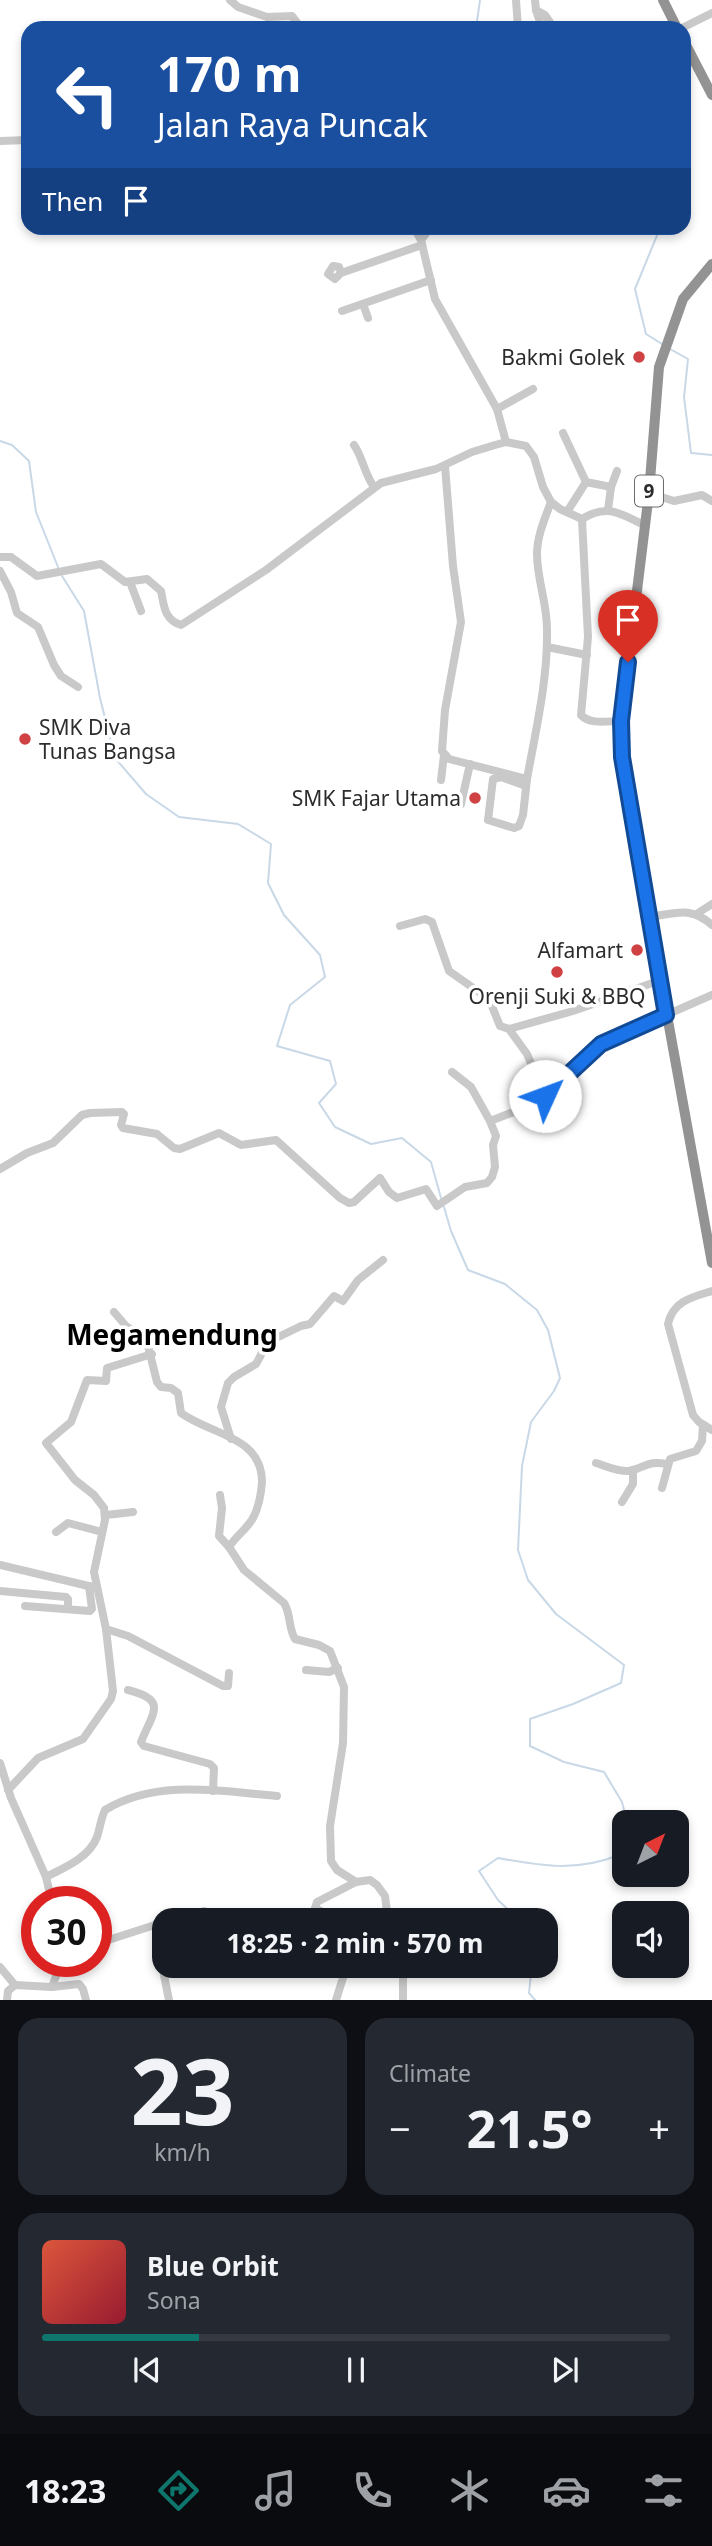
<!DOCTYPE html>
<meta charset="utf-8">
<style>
:root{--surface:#171b24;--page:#242831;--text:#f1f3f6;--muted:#9ea1a6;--line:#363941;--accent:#0f766e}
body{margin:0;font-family:"Noto Sans",sans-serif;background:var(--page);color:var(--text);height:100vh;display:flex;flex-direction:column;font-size:26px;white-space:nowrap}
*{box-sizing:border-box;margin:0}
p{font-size:23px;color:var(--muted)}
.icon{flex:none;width:38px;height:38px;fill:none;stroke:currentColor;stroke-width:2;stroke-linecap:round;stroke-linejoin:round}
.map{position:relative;height:2000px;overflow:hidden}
.sheet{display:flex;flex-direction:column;gap:18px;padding:18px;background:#0d0f14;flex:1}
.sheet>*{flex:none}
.banner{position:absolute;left:21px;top:21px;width:670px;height:214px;border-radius:21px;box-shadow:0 4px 10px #0003;background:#1a4fa0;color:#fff;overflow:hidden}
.needle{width:46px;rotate:42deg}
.fabs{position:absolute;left:612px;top:1810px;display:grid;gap:14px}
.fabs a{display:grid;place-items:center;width:77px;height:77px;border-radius:14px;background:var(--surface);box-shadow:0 4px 10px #0003;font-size:35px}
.speed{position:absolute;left:21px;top:1886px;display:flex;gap:14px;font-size:35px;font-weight:700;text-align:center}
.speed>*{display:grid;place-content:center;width:91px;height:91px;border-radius:50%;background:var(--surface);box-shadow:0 4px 10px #0003;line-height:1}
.speed .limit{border:10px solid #d22;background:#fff;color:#111}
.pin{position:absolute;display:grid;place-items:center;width:60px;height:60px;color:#fff;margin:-72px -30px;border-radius:50% 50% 50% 0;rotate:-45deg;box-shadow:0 0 7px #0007}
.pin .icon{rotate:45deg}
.me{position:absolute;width:77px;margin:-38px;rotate:47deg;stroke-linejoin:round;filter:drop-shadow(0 0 5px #0008)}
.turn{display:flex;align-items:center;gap:24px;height:147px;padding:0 21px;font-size:32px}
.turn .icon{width:91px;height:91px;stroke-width:2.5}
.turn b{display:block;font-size:49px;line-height:60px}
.then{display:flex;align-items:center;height:66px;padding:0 21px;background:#0003;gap:14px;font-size:26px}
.big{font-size:52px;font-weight:700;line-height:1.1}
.sheet .tile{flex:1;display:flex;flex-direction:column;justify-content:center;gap:10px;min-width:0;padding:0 24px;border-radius:21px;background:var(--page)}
.sheet .dial{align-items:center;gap:0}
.dial b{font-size:91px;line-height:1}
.song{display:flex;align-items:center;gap:21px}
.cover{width:84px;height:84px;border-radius:10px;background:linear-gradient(135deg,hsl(10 70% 55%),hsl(350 70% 35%))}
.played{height:7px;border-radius:4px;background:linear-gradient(90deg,var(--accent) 25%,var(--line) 25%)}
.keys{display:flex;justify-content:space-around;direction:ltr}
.heat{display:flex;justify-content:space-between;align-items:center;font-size:38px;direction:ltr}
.sheet .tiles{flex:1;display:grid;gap:18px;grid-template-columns:1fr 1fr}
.tile:last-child{grid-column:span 2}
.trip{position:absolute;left:152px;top:1908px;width:406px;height:70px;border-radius:21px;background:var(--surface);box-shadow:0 4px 10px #0003;font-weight:700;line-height:70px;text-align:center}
.menu{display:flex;height:112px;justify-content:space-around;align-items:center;background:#090b0e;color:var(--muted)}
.menu .icon{width:49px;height:49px}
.menu .current{color:var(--accent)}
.menu b{font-size:32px;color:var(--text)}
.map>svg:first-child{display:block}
</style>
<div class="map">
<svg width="712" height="2000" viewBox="0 0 712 2000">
<rect width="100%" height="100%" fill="#fff"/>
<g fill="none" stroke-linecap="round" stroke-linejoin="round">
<g stroke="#c8d8e6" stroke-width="2">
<path d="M476,28L480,0"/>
<path d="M660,228L635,289L646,334L662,344"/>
<path d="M670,349L688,359L684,397L691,453L712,455"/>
<path d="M0,441L12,445L29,461L36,512L58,567"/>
<path d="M62,576L84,611L100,698L115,758L146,794L179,817L238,824L271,844L268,883L284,915L320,955L325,977L290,1005L277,1046L330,1061L336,1084L319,1103L335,1127L371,1144L402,1138L431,1162L441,1198"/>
<path d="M444,1207L451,1231L468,1270L505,1284L537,1310L548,1330L560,1378L554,1391L531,1422L522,1466L518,1550L528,1580L556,1614L624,1665L621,1683L573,1704L530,1719V1746L564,1762L604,1772L622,1802L627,1822"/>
<path d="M519,1920L498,1900L479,1871L498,1858C541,1866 577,1872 619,1855L625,1840"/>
<path d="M532,1965L529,1993L535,2000"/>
</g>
<g stroke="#c9c9c9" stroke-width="8">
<path d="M230,0L238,7L267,17L292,16L301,28"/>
<path d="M516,0L518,28"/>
<path d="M535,0L536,10L542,28"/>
<path d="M536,10L545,15L554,28"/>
<path d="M682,28L712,13"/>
<path d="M0,141L28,140"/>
<path d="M414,228L421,240L435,299L497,409L506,442"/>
<path d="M421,240L430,228"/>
<path d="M341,273L339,267L333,266L328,274L335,279L341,273L422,245"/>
<path d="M363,304L368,318"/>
<path d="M342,311L431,280"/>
<path d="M497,409L533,389"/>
<path d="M563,433L586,482"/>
<path d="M354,445C363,458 364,473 374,487"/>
<path d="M445,466L453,566L461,622L445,710L442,751L449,759L527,779C536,729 548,679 547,629C547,603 537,579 537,554C537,536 545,518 551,502"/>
<path d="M649,493L674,501L702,495L712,501"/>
<path d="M608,510L611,487L617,471"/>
<path d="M567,512L586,482L611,487"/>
<path d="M582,519L588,637L581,715C590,725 608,721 621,721"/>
<path d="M0,557H11L37,576L101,564L125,582L147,579L161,591C164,605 164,620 181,625L266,570L381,483L436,469L472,452L495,445L506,442L526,446L534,457L543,487L551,502L560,509L582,519C608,503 621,514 646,526"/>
<path d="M0,571L11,592L17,613L38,627L54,665L61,676L78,687"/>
<path d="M130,582L141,611"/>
<path d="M547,647L587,655"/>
<path d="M441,780L444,755"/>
<path d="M526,786L501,777L493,779L488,820L514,828L519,826L523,815L527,779"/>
<path d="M461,804L470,764"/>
<path d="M698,913L712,904"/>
<path d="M650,917C676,913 691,906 712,925"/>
<path d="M400,926L425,919L432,922L449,971L489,999L500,1026L509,1029L573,1011L661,980"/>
<path d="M490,1121L524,1108L545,1096L527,1054L509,1029"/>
<path d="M550,1126L545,1096L604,1042L712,995"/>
<path d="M0,1169L27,1153L53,1143L82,1115L90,1113L122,1112L124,1114L121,1125L123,1128L157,1134L174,1148L180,1149L219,1133L241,1145L276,1140L340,1198L349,1203L354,1202L380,1178L389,1192L397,1198L426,1189L437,1206L465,1187L487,1183L492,1177L495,1167L493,1145L496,1136L490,1121L471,1087L452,1072"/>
<path d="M712,1291C692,1297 673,1301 668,1324L693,1415L699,1422L712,1430"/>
<path d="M114,1312L126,1326L147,1342L157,1382L161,1387L171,1388L178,1393L181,1413C211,1435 262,1436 262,1482C261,1495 259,1507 253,1518C247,1529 236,1536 229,1547L244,1570L284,1603C291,1614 288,1627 295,1639L319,1645L330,1651L344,1687L343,1743L330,1826L331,1861L337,1870L356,1882L370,1880L377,1885L385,1896L388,1920"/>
<path d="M231,1439L221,1407L228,1383L234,1377L256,1364L268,1342L301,1326L310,1324L334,1296L343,1301L358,1280L383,1260"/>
<path d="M596,1463C606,1466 618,1472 629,1471C646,1468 646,1460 667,1464"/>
<path d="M662,1488L670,1459L696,1451L702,1441L703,1425"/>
<path d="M220,1495L222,1508L219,1536L229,1547"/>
<path d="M622,1502L633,1484V1470"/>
<path d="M106,1515L133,1512"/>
<path d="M56,1532L68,1523L102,1532"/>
<path d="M0,1565L97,1588"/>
<path d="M0,1591L66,1597L68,1599V1609"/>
<path d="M25,1606L90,1611L92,1609L89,1586"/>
<path d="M106,1629L128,1636L223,1686H228L229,1673"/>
<path d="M306,1670L329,1672L338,1668"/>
<path d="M128,1690C168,1700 153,1712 141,1742L144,1746L210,1764L214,1768L213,1791"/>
<path d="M0,1763L11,1798L46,1877L52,1902"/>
<path d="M8,1790L38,1758L83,1739L111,1699L113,1691L106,1629L94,1572L105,1520L104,1508L94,1495L75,1480L46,1443L71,1422L87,1380L106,1381L107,1368L152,1354"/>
<path d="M46,1877C64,1868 89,1858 97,1837C100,1828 101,1818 105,1810C157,1779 219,1791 277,1796"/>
<path d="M173,1920L204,1911L212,1920"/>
<path d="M331,1920L329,1915L315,1908L317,1902L356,1882"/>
<path d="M158,1924L164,1943"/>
<path d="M96,1944L164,1922"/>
<path d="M164,1948L160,1956L169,2000"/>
<path d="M162,1966L189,1968L223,1965"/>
<path d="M0,1967L15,1985"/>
<path d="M52,1987L79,1984L83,1989L86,2000"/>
<path d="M7,2000L8,1991L15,1985L52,1987L61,1962"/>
<path d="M336,2000L347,1965"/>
<path d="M403,2000V1965"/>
</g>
<g stroke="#939393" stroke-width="10">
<path d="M663,0L677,28"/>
<path d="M684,41L712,95"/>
<path d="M712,264L683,299L659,367L649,493L621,721L622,757L630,811L712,1263"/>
</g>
</g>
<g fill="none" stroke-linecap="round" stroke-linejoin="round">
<g stroke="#114b97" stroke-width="18">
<path id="route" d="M545,1096L601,1044L666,1015L622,757L621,721L628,662"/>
</g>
<use href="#route" stroke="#1a73e8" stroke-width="12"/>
</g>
<g fill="#cf4142" stroke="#fff" stroke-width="2.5">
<circle cx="639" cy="357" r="7"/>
<circle cx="25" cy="739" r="7"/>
<circle cx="475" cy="798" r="7"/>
<circle cx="637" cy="950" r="7"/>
<circle cx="557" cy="972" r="7"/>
</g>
<g text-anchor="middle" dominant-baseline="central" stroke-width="7" stroke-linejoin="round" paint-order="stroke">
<rect fill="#fff" stroke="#6b6b6b" stroke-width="2" x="635" y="475.5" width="28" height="31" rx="5"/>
<g font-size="19" font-weight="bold" fill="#2c2c2c">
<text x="649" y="491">9</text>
</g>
<g font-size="21" fill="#2c2c2c" stroke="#fff" text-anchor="end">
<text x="625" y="357">Bakmi Golek</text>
<text x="39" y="727" text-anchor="start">SMK Diva<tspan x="39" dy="24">Tunas Bangsa</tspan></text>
<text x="461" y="798">SMK Fajar Utama</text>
<text x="623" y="950">Alfamart</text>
<text x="557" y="996" text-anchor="middle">Orenji Suki &amp; BBQ</text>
</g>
<g font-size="28" font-weight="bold" fill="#000" stroke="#fff">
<text x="172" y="1334">Megamendung</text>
</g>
</g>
</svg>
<div class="fabs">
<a><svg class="needle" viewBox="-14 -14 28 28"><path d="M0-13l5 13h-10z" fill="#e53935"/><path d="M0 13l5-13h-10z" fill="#9ea1a6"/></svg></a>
<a><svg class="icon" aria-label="sound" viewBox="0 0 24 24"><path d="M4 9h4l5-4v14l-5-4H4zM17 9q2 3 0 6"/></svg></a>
</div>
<div class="speed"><div class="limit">30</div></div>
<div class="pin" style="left:628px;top:662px;background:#d93025"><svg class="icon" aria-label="arrive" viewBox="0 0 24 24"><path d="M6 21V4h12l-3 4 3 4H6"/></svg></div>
<svg class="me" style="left:545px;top:1096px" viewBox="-20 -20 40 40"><circle r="19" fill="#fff"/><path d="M0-13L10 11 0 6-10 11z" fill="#1a73e8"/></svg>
<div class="trip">18:25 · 2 min · 570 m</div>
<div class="banner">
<div class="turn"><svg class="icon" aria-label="left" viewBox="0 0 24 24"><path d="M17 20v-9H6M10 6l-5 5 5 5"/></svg><div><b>170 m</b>Jalan Raya Puncak</div></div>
<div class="then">Then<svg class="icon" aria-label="arrive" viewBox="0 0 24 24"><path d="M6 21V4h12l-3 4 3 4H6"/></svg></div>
</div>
</div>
<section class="sheet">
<div class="tiles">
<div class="tile dial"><b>23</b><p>km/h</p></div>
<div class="tile"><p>Climate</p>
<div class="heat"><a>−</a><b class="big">21.5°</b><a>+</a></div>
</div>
<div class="tile">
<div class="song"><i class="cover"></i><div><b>Blue Orbit</b><p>Sona</p></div></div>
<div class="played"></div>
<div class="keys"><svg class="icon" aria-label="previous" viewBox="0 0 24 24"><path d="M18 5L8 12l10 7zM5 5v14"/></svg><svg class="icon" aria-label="pause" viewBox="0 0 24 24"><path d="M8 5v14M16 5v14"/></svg><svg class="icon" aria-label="next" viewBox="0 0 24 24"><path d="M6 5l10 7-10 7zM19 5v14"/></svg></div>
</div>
</div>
</section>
<nav class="menu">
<b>18:23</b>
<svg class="icon current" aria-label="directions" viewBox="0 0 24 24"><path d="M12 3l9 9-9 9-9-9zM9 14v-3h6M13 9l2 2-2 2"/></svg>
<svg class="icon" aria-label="music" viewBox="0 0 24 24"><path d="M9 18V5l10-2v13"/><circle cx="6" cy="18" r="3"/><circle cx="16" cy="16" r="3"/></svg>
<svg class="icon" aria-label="phone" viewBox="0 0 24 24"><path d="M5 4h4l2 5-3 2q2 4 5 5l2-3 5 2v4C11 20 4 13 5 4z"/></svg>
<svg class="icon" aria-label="climate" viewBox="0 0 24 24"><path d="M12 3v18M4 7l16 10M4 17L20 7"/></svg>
<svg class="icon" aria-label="car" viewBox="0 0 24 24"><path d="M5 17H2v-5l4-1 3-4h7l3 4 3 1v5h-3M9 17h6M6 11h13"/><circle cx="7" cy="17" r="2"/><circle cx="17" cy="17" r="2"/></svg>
<svg class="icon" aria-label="filters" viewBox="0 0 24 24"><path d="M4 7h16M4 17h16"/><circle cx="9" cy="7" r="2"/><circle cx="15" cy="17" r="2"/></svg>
</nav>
